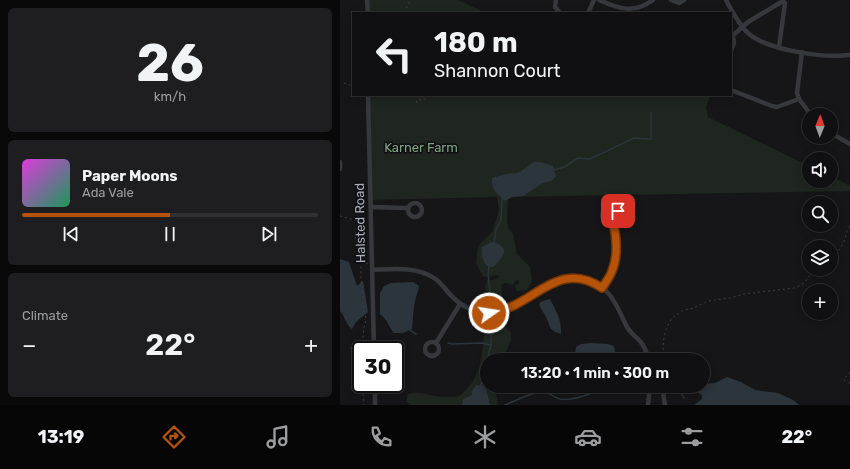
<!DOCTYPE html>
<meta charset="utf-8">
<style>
:root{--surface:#101012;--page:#1e1e20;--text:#f1f3f6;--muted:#9c9d9f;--line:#303032;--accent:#b45309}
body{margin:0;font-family:Rubik,sans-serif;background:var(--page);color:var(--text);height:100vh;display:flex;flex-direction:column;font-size:15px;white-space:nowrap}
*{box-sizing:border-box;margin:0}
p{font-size:13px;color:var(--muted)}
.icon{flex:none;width:22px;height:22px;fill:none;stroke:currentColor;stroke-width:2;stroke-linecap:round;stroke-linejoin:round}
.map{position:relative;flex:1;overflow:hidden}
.details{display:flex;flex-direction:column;gap:8px;padding:8px;background:#09090a;width:340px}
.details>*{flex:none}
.top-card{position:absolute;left:12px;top:12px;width:380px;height:84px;border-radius:0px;box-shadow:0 2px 10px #0003,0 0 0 1px var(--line);background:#101012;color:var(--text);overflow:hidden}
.needle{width:26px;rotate:1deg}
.buttons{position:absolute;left:462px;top:108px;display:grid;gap:8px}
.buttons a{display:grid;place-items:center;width:36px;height:36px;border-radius:50%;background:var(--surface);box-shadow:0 2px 10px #0003,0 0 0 1px var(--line);font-size:20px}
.speed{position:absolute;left:12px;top:341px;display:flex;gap:8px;font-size:20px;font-weight:700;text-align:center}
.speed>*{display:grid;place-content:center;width:52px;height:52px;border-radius:50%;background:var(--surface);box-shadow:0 2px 10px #0003,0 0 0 1px var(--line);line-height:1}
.speed .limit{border:2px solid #111;border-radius:6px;background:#fff;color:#111}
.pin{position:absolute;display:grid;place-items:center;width:34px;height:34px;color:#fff;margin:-17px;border-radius:8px;box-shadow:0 2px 6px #0006}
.me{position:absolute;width:44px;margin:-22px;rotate:77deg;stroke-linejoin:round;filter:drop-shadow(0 0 3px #0008)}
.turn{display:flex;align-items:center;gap:14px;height:84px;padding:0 16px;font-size:18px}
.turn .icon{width:52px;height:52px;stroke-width:2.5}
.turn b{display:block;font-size:28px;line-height:34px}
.big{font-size:30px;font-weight:600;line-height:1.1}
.details .card{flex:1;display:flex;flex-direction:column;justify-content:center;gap:6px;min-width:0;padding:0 14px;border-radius:6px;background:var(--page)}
.details .dial{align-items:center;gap:0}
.dial b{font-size:52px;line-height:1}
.song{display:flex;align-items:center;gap:12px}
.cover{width:48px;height:48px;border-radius:6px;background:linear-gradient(135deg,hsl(300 70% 55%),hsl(150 70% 35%))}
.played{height:4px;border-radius:2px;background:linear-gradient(90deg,var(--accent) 50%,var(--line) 50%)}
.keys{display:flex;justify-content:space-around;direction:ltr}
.heat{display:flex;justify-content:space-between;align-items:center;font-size:22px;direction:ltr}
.trip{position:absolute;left:140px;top:353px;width:230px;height:40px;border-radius:20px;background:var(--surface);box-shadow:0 2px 10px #0003,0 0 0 1px var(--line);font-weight:600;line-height:40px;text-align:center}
.tab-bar{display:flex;height:64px;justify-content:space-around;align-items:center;background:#060607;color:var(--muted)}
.tab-bar .icon{width:28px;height:28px}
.tab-bar .on{color:var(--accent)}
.tab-bar b{font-size:18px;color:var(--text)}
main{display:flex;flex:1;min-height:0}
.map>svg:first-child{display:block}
</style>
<main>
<section class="details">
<div class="card dial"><b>26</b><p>km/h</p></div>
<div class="card">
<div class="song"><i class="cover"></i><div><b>Paper Moons</b><p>Ada Vale</p></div></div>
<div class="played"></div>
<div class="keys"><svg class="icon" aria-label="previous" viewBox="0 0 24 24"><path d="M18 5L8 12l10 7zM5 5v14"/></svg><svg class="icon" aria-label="pause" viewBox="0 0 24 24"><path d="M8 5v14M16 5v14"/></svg><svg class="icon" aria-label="next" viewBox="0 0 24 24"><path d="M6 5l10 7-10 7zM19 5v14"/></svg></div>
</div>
<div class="card"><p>Climate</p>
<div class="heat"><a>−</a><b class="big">22°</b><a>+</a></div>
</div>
</section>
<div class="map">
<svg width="510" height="405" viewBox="0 0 510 405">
<rect width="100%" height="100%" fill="#161618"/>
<g fill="#1e261f">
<path d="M27,0H118L146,13H27Z"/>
<path d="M28,95H370L366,108L368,117L469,166V181H491V176L510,186V191L161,197L165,201L168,200L167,222L169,229L173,234L177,254L190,267L192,279L190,285L187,290L177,291L175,286L179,283V280L175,281L173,285L165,283L162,284L161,289L163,300L155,306L148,307L145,286L147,280H153L160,277L158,275L146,277L143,276L136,263L138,246L152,232L157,218L159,210L157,197L30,200Z"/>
<path d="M148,321C162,320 162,323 171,333V341L162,360H147V386H154L158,402L157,405H150L147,391L144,386L136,385L132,391V395L123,399L122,405H70L66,401L68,394C78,391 85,394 95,396C100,397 107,397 113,397C119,397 122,394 126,390C148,366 138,348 148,321Z"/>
</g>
<g fill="#2c353c">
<path d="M194,162H201L213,166L216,176L211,181L203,183L183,196L172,197L165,201C157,194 151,190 152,178L166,174L178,173Z"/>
<path d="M152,242C172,247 163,258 153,267L147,266C142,260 141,255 142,247Z"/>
<path d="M0,259L9,262L17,286L23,281L28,312L16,322L12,329C6,325 5,316 0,311Z"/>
<path d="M73,282L79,286C78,292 76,296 75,302C73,310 73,321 72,329L63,333H54C48,326 48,320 40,314V293L44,286L51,283Z"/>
<path d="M209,299H210C216,310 222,321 221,334C208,330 211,327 206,317C204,313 201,309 199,305L200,302Z"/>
<path d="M251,343L268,344L274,346L275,352L274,360C260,360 245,363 235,353L236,347L241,344Z"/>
<path d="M387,377L401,382L415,390L438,393L453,400L459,405H354L362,399V396L358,392L359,387L364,384L375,383Z"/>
<path d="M136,385L144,386L147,391L150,405H122L123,399L132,395V391Z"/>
</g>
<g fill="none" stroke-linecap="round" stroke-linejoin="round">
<g stroke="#2c353c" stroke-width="1.5">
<path d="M214,170L224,167L238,158L249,159L252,158L294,138L311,139V112"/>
<path d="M154,245L156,229L161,220L162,198"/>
<path d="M149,266C146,280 152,293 151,307"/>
<path d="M68,329L76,334"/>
<path d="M108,343L112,344L142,343L151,345"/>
<path d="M147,360L151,345V316"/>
<path d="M337,386L344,398"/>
<path d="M140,388L147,360"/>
<path d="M165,405C177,400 188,394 200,392C209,391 212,397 220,399C230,401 256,394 263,386"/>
</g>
<g stroke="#3d3f44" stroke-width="1" stroke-dasharray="2 3" stroke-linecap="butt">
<path d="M66,13L67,5L71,0"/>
<path d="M4,83L13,86"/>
<path d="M76,103L77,100L85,99"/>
<path d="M0,216L18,221L15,235L21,261V280L26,321L24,327L22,350"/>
<path d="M491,257C497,253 501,248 504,241C507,236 505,231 510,226"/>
<path d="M21,261L28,264"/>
<path d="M471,270L478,271L481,269"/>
<path d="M10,348L22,347"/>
<path d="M324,360C322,347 323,331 331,320C334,315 339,315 343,310L354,308L368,301L390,298L404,294L454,288L463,284L469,277L470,269"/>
<path d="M16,364L21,363"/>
<path d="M510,372L504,379L505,381L510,383"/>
<path d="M22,384L24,405"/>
</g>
<g stroke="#37383d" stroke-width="4.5">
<path d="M27,0L28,13"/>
<path d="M216,0L215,7L220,13"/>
<path d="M259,0C279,9 294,14 313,0"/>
<path d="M331,0L339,3L344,0"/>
<path d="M386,0C392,11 399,25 408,33C428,51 485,58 510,55"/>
<path d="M248,13L254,0"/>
<path d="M391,37L408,22L443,1L445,3L439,47"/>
<path d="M391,51L394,43L393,36"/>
<path d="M462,52L457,93L459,99L471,115"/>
<path d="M391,90L432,106L437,107L459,99"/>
<path d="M28,95L34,350"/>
<path d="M491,133L510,144"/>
<path d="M0,162V169"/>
<circle cx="75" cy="210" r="7"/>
<circle cx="270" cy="215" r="8"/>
<path d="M31,207L67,208"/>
<path d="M32,270C53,269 76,266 94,278C99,281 103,286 107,291C116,302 127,310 142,312C180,318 204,272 243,279C269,284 276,304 286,325C289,332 295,336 300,341C304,346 307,353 309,360"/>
<path d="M262,288C265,283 269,279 271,274C279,260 277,238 273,223"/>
<circle cx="92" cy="349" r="7"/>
<path d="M96,343L120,304"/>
<path d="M35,384V405"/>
<path d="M322,386L325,405"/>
<path d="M308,405L310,386"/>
</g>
</g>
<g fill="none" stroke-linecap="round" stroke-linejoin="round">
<g stroke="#753606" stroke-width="10">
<path id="route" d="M149,313C192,309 217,257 262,288C266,282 270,277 272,271C278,257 277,237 273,223L278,219V211"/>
</g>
<use href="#route" stroke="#b45309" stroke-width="7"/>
</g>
<g text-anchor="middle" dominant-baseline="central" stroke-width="3.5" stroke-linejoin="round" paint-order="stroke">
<g font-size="13" fill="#7fa381" stroke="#111113">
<text x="81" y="147">Karner Farm</text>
</g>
<g font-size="13" fill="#a8adb8" stroke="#111113">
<text transform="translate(20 223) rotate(-91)">Halsted Road</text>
</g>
</g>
</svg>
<div class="buttons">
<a><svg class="needle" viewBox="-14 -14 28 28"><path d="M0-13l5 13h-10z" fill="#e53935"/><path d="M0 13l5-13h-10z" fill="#9c9d9f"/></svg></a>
<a><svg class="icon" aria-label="sound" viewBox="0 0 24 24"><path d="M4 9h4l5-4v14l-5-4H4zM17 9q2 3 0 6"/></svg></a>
<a><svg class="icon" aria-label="search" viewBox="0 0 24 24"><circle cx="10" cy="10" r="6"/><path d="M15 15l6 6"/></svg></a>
<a><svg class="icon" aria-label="layers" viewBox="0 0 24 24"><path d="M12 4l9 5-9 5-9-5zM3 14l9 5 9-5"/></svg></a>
<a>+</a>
</div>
<div class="speed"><div class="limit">30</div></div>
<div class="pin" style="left:278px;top:211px;background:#d93025"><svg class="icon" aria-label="arrive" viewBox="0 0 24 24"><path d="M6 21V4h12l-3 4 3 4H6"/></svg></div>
<svg class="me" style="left:149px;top:313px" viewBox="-20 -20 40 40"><circle r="17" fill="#b45309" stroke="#fff" stroke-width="3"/><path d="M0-11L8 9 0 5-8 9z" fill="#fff"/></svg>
<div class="trip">13:20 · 1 min · 300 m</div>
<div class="top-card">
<div class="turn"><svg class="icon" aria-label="left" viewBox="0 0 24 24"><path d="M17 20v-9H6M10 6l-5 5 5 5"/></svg><div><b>180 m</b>Shannon Court</div></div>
</div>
</div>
</main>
<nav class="tab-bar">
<b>13:19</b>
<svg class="icon on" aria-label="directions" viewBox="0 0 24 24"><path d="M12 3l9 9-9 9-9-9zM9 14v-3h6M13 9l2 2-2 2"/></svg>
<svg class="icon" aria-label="music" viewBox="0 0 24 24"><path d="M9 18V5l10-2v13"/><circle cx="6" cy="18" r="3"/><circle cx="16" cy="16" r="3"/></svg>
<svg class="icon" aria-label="phone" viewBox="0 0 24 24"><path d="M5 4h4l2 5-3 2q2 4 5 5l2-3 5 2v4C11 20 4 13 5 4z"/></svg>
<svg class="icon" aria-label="climate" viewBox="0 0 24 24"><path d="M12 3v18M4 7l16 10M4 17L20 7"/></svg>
<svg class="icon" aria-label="car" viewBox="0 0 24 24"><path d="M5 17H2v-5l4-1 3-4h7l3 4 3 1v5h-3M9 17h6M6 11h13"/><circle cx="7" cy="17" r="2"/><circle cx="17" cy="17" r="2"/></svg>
<svg class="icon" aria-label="filters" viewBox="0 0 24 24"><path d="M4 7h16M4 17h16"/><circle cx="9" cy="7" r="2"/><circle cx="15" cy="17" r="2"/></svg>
<b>22°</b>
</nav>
